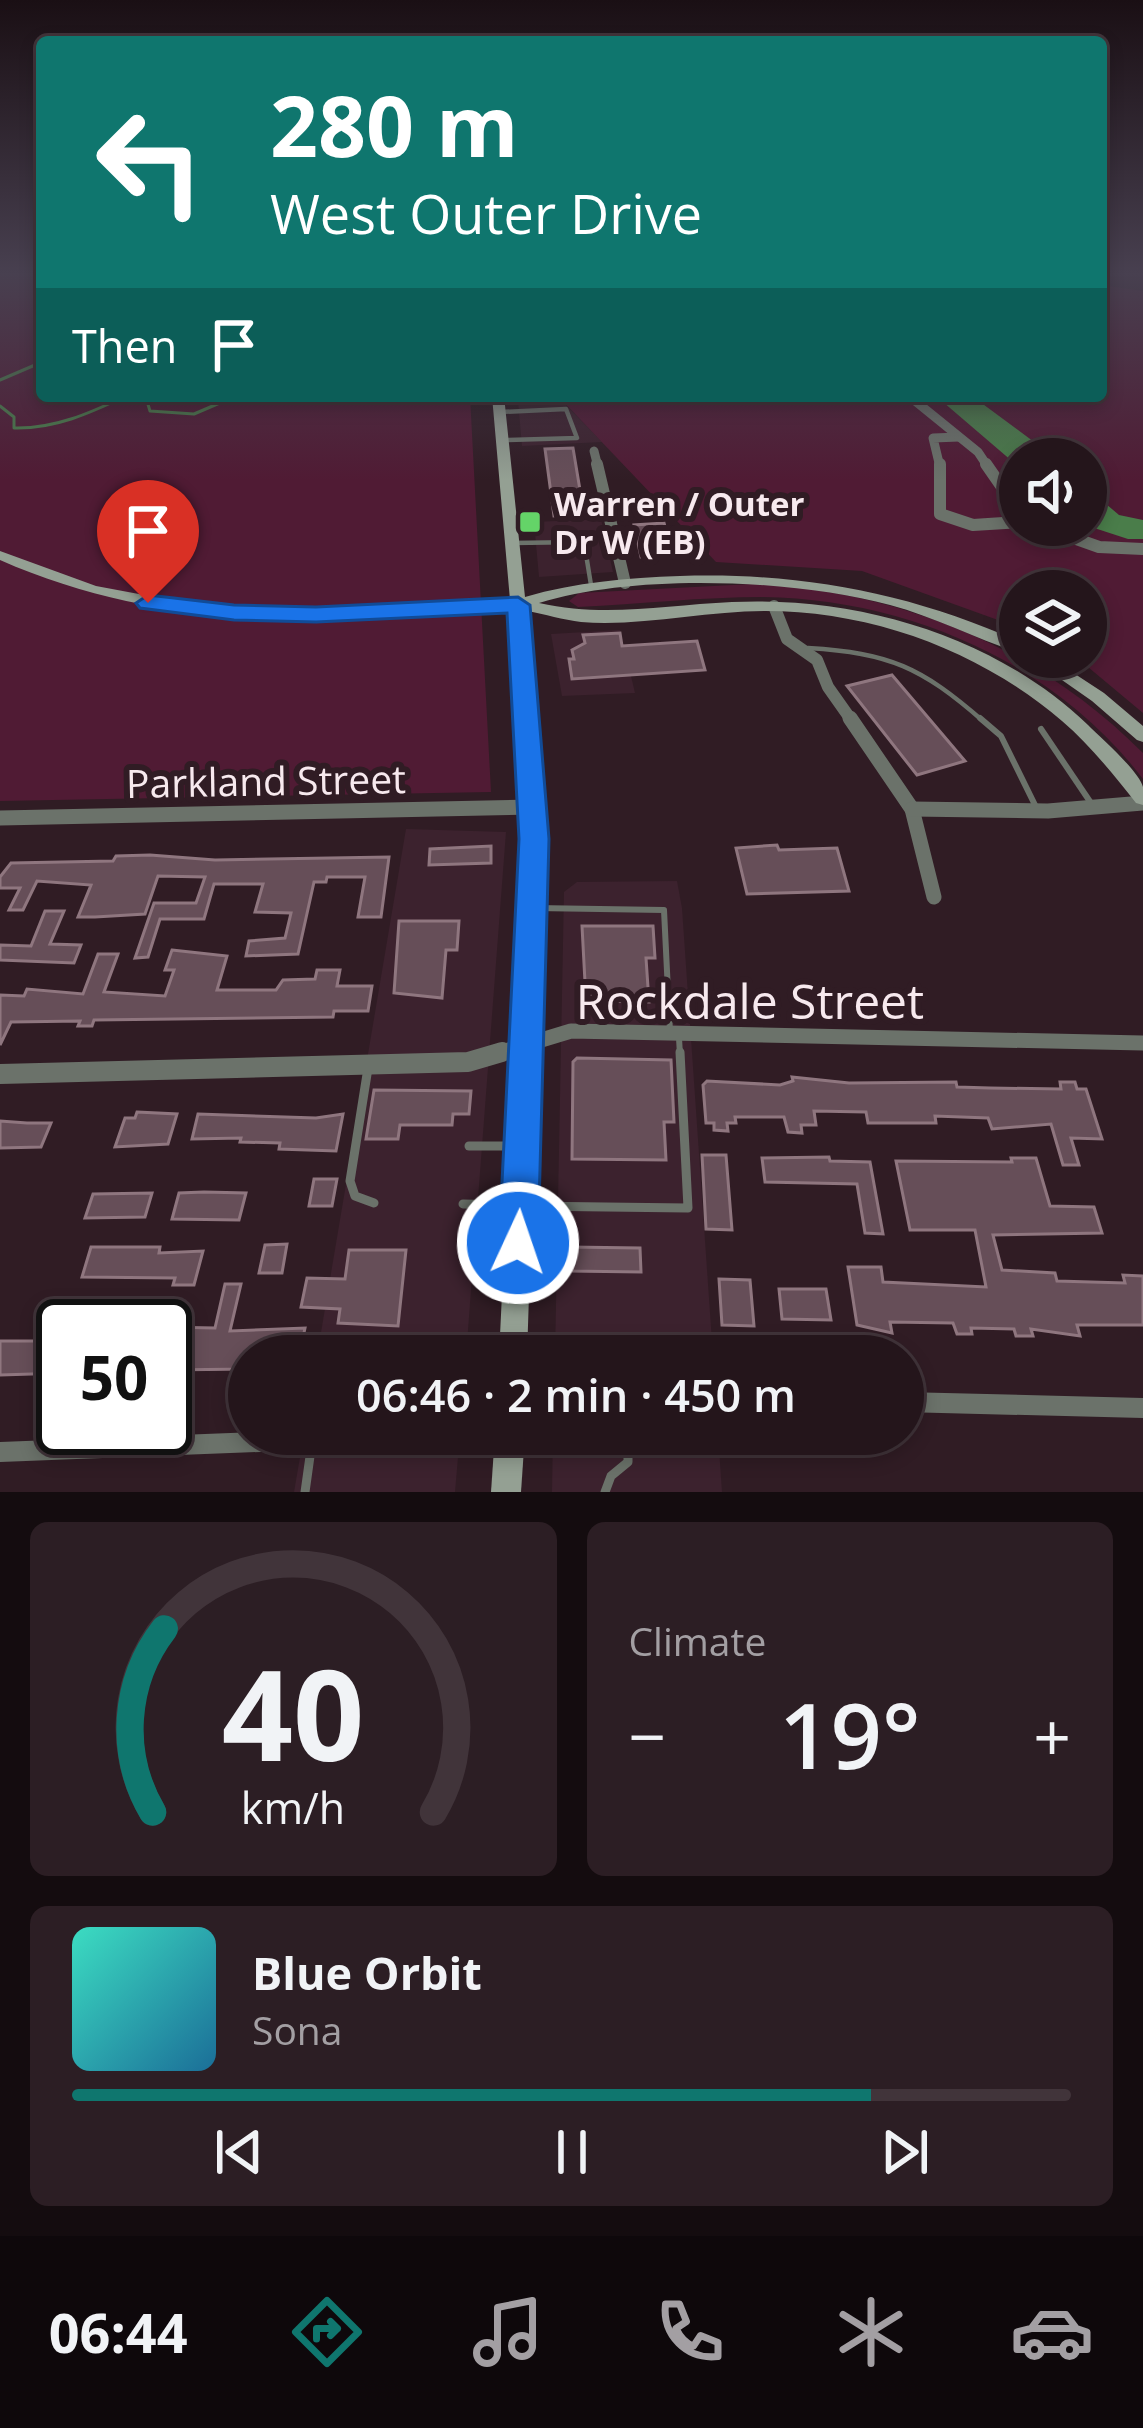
<!DOCTYPE html>
<meta charset="utf-8">
<style>
:root{--surface:#24151b;--page:#2c1e24;--text:#f1f3f6;--muted:#a39fa3;--line:#41343a;--accent:#0f766e}
body{margin:0;font-family:"Open Sans",sans-serif;background:var(--page);color:var(--text);height:100vh;display:flex;flex-direction:column;font-size:45px;white-space:nowrap}
*{box-sizing:border-box;margin:0}
p{font-size:39px;color:var(--muted)}
.icon{flex:none;width:66px;height:66px;fill:none;stroke:currentColor;stroke-width:2;stroke-linecap:round;stroke-linejoin:round}
.map{position:relative;height:1492px;overflow:hidden}
.drawer{display:flex;flex-direction:column;gap:30px;padding:30px;background:#140c0f;flex:1}
.drawer>*{flex:none}
.hud{position:absolute;left:36px;top:36px;width:1071px;height:366px;border-radius:12px;box-shadow:0 6px 18px #0003,0 0 0 3px var(--line);background:#0f766e;color:#fff;overflow:hidden}
.fabs{position:absolute;left:999px;top:438px;display:grid;gap:24px}
.fabs a{display:grid;place-items:center;width:108px;height:108px;border-radius:50%;background:var(--surface);box-shadow:0 6px 18px #0003,0 0 0 3px var(--line);font-size:60px}
.speed{position:absolute;left:36px;top:1299px;display:flex;gap:24px;font-size:60px;font-weight:700;text-align:center}
.speed>*{display:grid;place-content:center;width:156px;height:156px;border-radius:50%;background:var(--surface);box-shadow:0 6px 18px #0003,0 0 0 3px var(--line);line-height:1}
.speed .limit{border:6px solid #111;border-radius:18px;background:#fff;color:#111}
.pin{position:absolute;display:grid;place-items:center;width:102px;height:102px;color:#fff;margin:-123px -51px;border-radius:50% 50% 50% 0;rotate:-45deg;box-shadow:0 0 12px #0007}
.pin .icon{rotate:45deg}
.me{position:absolute;width:132px;margin:-66px;rotate:3deg;stroke-linejoin:round;filter:drop-shadow(0 0 9px #0008)}
.turn{display:flex;align-items:center;gap:42px;height:252px;padding:0 36px;font-size:54px}
.turn .icon{width:156px;height:156px;stroke-width:2.5}
.turn b{display:block;font-size:84px;line-height:102px}
.then{display:flex;align-items:center;height:114px;padding:0 36px;background:#0003;gap:24px;font-size:45px}
.big{font-size:90px;font-weight:600;line-height:1.1}
.drawer .tile{flex:1;display:flex;flex-direction:column;justify-content:center;gap:18px;min-width:0;padding:0 42px;border-radius:18px;background:var(--page)}
.drawer .dial{align-items:center;gap:0}
.dial svg{height:312px;overflow:visible;fill:none;stroke:var(--line);stroke-width:7;stroke-linecap:round;text-anchor:middle}
.dial text{fill:var(--text);stroke:none}
.song{display:flex;align-items:center;gap:36px}
.cover{width:144px;height:144px;border-radius:18px;background:linear-gradient(135deg,hsl(170 70% 55%),hsl(200 70% 35%))}
.played{height:12px;border-radius:6px;background:linear-gradient(90deg,var(--accent) 80%,var(--line) 80%)}
.keys{display:flex;justify-content:space-around;direction:ltr}
.heat{display:flex;justify-content:space-between;align-items:center;font-size:66px;direction:ltr}
.drawer .tiles{flex:1;display:grid;gap:30px;grid-template-columns:1fr 1fr}
.tile:last-child{grid-column:span 2}
.trip{position:absolute;left:228px;top:1335px;width:696px;height:120px;border-radius:60px;background:var(--surface);box-shadow:0 6px 18px #0003,0 0 0 3px var(--line);font-weight:600;line-height:120px;text-align:center}
.menu{display:flex;height:192px;justify-content:space-around;align-items:center;background:#0e080b;color:var(--muted)}
.menu .icon{width:84px;height:84px}
.menu .current{color:var(--accent)}
.menu b{font-size:54px;color:var(--text)}
.map>svg:first-child{display:block}
</style>
<div class="map">
<svg width="1143" height="1492" viewBox="0 0 1143 1492">
<rect width="100%" height="100%" fill="#301c24"/>
<g fill="#3c222e">
<path d="M561,400L602,442L522,446L518,401Z"/>
<path d="M601,519L613,572L539,577L534,522Z"/>
<path d="M620,630L635,693L562,696L551,634Z"/>
<path d="M406,829L506,832L466,1356H317Z"/>
<path d="M677,881L682,908L713,1356H555L564,892L577,882Z"/>
<path d="M304,1434H460L455,1492H294Z"/>
<path d="M553,1434H718L722,1492H552Z"/>
</g>
<g fill="#501b34" fill-rule="evenodd">
<path d="M0,272H42V396H470L491,792L0,801Z"/>
<path d="M1101,285L1143,291V713L1076,657H1086V591H1020V628L862,571L716,562L558,396H1101ZM1020,459H1086V525H1020Z"/>
<path d="M752,584C900,591 1038,647 1143,753V779C1055,663 908,599 763,597C702,597 640,604 578,607L569,601L579,593Z"/>
</g>
<g fill="#4a7d4a">
<path d="M936,396H972L1057,459H1020V468Z"/>
<path d="M1086,487L1119,515L1143,520V539H1128L1085,525Z"/>
</g>
<g fill="none" stroke-linecap="round" stroke-linejoin="round">
<g stroke="#4a7d4a" stroke-width="3">
<path d="M0,380L42,362"/>
<path d="M152,396L147,401L150,411L194,414L236,396"/>
<path d="M0,406L14,417V428C55,429 90,413 126,396"/>
</g>
</g>
<g fill="#664e58" stroke="#8f767f" stroke-width="3">
<path d="M573,448L584,514L554,516L545,449Z"/>
<path d="M664,523L673,556L641,557L634,525Z"/>
<path d="M620,633L622,646L697,641L705,670L572,679L569,659H574L572,650L585,643L583,635Z"/>
<path d="M892,675L965,761L917,775L847,686Z"/>
<path d="M777,845L779,850L837,848L849,891L747,894L736,848Z"/>
<path d="M491,846V863L429,865L430,849Z"/>
<path d="M150,855L215,860L389,857L381,917H358L365,877H327L326,882H314L298,954L246,956L249,941L285,938L291,913L255,912L263,884H214L204,919H160L148,957L135,958L154,903H196L205,877L158,876L145,914L95,917H78L91,885L37,881L23,910H9L20,888H0V877L11,863L113,861L116,856Z"/>
<path d="M45,911H64L50,944L81,945L74,963L0,960V945L31,946Z"/>
<path d="M399,921H459L457,950H446L442,998L394,993Z"/>
<path d="M582,926H653L655,958H646L649,1002L586,1001Z"/>
<path d="M172,950L227,956L217,990H276L283,980L315,979L317,970H340L337,986H372L368,1011H334L333,1017L94,1020L92,1026H78L80,1021L11,1022L0,1045V995L24,996L27,989L83,994L98,954H118L104,992L165,996L174,970H165Z"/>
<path d="M577,1058L671,1060L674,1122H664L666,1160L572,1159L573,1062Z"/>
<path d="M792,1077L849,1083L956,1082L957,1087L990,1088L1061,1089L1060,1082H1075L1077,1089H1086L1102,1139L1071,1138L1079,1165H1063L1051,1124L992,1129L988,1118L935,1116L936,1123H868L866,1112L814,1111L816,1125H801L802,1133L788,1132L784,1117H735L736,1123H727L728,1131L714,1130V1123H706L703,1085L707,1081L780,1085L793,1081Z"/>
<path d="M374,1090L471,1091L469,1114H453L452,1125H400L398,1139H366Z"/>
<path d="M137,1112L177,1114L168,1144L115,1147L125,1118H135Z"/>
<path d="M198,1114L316,1118L343,1114L336,1151L279,1149L280,1143L240,1142L241,1138L192,1139Z"/>
<path d="M0,1121L27,1123H51L41,1147L0,1148Z"/>
<path d="M702,1155H726L732,1230L706,1229Z"/>
<path d="M829,1157L830,1161L870,1162L883,1234L865,1233L857,1184L765,1182L762,1158Z"/>
<path d="M1011,1158H1036L1050,1206L1094,1207L1102,1233L993,1235L1002,1270L1055,1273L1057,1281L1125,1283L1123,1275L1143,1276V1325H1077L1080,1336L1031,1329L1033,1336H1016L1014,1329L971,1328L972,1334H957L953,1323L890,1322L892,1333L857,1325L848,1267H881L883,1282L986,1287L975,1230H910L896,1161L1012,1162Z"/>
<path d="M314,1179H337L332,1206H309Z"/>
<path d="M204,1192L246,1193L239,1220L172,1219L179,1193Z"/>
<path d="M152,1193L145,1217L85,1218L93,1194Z"/>
<path d="M287,1244L282,1273H259L265,1245Z"/>
<path d="M91,1247H160L159,1253L203,1251L194,1285H173L175,1278L82,1277Z"/>
<path d="M569,1247L640,1248L641,1272L569,1271Z"/>
<path d="M349,1250H406L398,1326L338,1323L340,1309L301,1307L307,1278L345,1279Z"/>
<path d="M719,1279L750,1280L754,1326L722,1325Z"/>
<path d="M225,1284H241L230,1331L305,1328L299,1356H249V1369L165,1370V1327L215,1328Z"/>
<path d="M779,1289H826L831,1320L782,1319Z"/>
<path d="M51,1327H63V1373L0,1375V1341H46Z"/>
</g>
<g fill="none" stroke-linecap="round" stroke-linejoin="round">
<g stroke="#6b726a" stroke-width="4.5">
<path d="M500,412L566,409L577,438L506,440"/>
<path d="M611,512L658,510"/>
<path d="M512,543L584,542L591,585"/>
<path d="M808,648C890,653 921,667 983,721"/>
</g>
<g stroke="#6b726a" stroke-width="6">
<path d="M980,718L1001,736L1036,807"/>
<path d="M1041,729L1093,806"/>
<path d="M535,908L664,910L670,1032"/>
<path d="M679,1038L680,1055"/>
</g>
<g stroke="#6b726a" stroke-width="9">
<path d="M368,1068L350,1181L355,1196L374,1203"/>
<path d="M469,1146H513"/>
<path d="M463,1204L510,1205"/>
<path d="M524,1206L688,1208L680,1052"/>
<path d="M305,1492L312,1442"/>
<path d="M605,1492L611,1476L628,1462V1434"/>
</g>
<g stroke="#6b726a" stroke-width="9">
<path d="M909,396L978,452L988,467"/>
<path d="M594,451L598,467"/>
<path d="M940,467L933,438L959,437"/>
</g>
<g stroke="#6b726a" stroke-width="12">
<path d="M597,464L625,583"/>
<path d="M940,464V514L973,525L1020,522"/>
<path d="M986,464L1020,513"/>
<path d="M1037,525L1099,547L1143,549"/>
<path d="M774,606L787,639L817,660L828,687L852,721"/>
</g>
<g stroke="#6b726a" stroke-width="15">
<path d="M850,718L912,809L934,897"/>
<path d="M912,809L1048,811L1143,803"/>
<path d="M0,818L533,807"/>
<path d="M492,1055L571,1031L1143,1043"/>
</g>
<g stroke="#6b726a" stroke-width="20">
<path d="M0,1074L468,1062L502,1052"/>
<path d="M903,1402L1143,1408"/>
<path d="M0,1452L463,1434"/>
</g>
<g fill="#94a093" fill-rule="evenodd">
<path d="M492,396H504L525,597C576,582 627,578 680,576C800,572 911,593 1020,642V653C976,639 935,617 890,605C792,579 635,573 539,603C605,618 665,605 732,602C859,596 995,636 1088,725C1101,738 1139,771 1143,787C1143,793 1143,799 1143,805L1136,803C1113,774 1090,745 1062,721C980,651 873,611 765,611C705,611 639,627 581,622C563,620 545,614 527,611L544,839L527,1356H499L524,839L511,610C467,608 425,616 381,618C250,624 122,614 0,560V551L96,586L187,603L235,607L333,609L510,600Z"/>
<path d="M1029,657H1049L1104,693L1143,726V742L1137,740L1092,701Z"/>
<path d="M495,1434H525L521,1492H491Z"/>
</g>
</g>
<linearGradient id="sky" x2="0" y2="1"><stop stop-color="#1a0f14"/><stop offset="0.57" stop-color="#484050"/><stop offset="1" stop-color="#484050" stop-opacity="0"/></linearGradient>
<rect width="1143" height="480" fill="url(#sky)"/>
<path fill="#1a73e8" stroke="#114b97" stroke-width="3" d="M148,595L234,605L316,607L518,597L530,605L549,839L538,1243L532,1257L518,1263L504,1257L499,1243L519,839L507,613L316,622L234,620L140,608L136,603Z"/>
<rect fill="#64d468" stroke="#301c24" stroke-width="4.5" x="518" y="510" width="24" height="24" rx="6"/>
<g text-anchor="middle" dominant-baseline="central" stroke-width="12" stroke-linejoin="round" paint-order="stroke">
<g font-size="33" font-weight="bold" fill="#f7e9ee" stroke="#301c24" text-anchor="start">
<text x="554" y="503">Warren / Outer<tspan x="554" dy="38">Dr W (EB)</tspan></text>
</g>
<g font-size="39" fill="#f7e9ee" stroke="#301c24">
<text transform="translate(266 780) rotate(-1)">Parkland Street</text>
</g>
<g font-size="48" fill="#f7e9ee" stroke="#301c24">
<text x="750" y="1000">Rockdale Street</text>
</g>
</g>
</svg>
<div class="fabs">
<a><svg class="icon" aria-label="sound" viewBox="0 0 24 24"><path d="M4 9h4l5-4v14l-5-4H4zM17 9q2 3 0 6"/></svg></a>
<a><svg class="icon" aria-label="layers" viewBox="0 0 24 24"><path d="M12 4l9 5-9 5-9-5zM3 14l9 5 9-5"/></svg></a>
</div>
<div class="speed"><div class="limit">50</div></div>
<div class="pin" style="left:148px;top:603px;background:#d93025"><svg class="icon" aria-label="arrive" viewBox="0 0 24 24"><path d="M6 21V4h12l-3 4 3 4H6"/></svg></div>
<svg class="me" style="left:518px;top:1243px" viewBox="-20 -20 40 40"><circle r="17" fill="#1a73e8" stroke="#fff" stroke-width="3"/><path d="M0-11L8 9 0 5-8 9z" fill="#fff"/></svg>
<div class="trip">06:46 · 2 min · 450 m</div>
<div class="hud">
<div class="turn"><svg class="icon" aria-label="left" viewBox="0 0 24 24"><path d="M17 20v-9H6M10 6l-5 5 5 5"/></svg><div><b>280 m</b>West Outer Drive</div></div>
<div class="then">Then<svg class="icon" aria-label="arrive" viewBox="0 0 24 24"><path d="M6 21V4h12l-3 4 3 4H6"/></svg></div>
</div>
</div>
<section class="drawer">
<div class="tiles">
<div class="tile dial"><svg viewBox="0 0 100 80">
<path d="M14 69A42 42 0 1 1 86 69"/>
<path d="M14 69A42 42 0 0 1 17 22" stroke="#0f766e"/>
<text x="50" y="56" font-size="32" font-weight="700">40</text>
<text x="50" y="72" font-size="11">km/h</text>
</svg></div>
<div class="tile"><p>Climate</p>
<div class="heat"><a>−</a><b class="big">19°</b><a>+</a></div>
</div>
<div class="tile">
<div class="song"><i class="cover"></i><div><b>Blue Orbit</b><p>Sona</p></div></div>
<div class="played"></div>
<div class="keys"><svg class="icon" aria-label="previous" viewBox="0 0 24 24"><path d="M18 5L8 12l10 7zM5 5v14"/></svg><svg class="icon" aria-label="pause" viewBox="0 0 24 24"><path d="M8 5v14M16 5v14"/></svg><svg class="icon" aria-label="next" viewBox="0 0 24 24"><path d="M6 5l10 7-10 7zM19 5v14"/></svg></div>
</div>
</div>
</section>
<nav class="menu">
<b>06:44</b>
<svg class="icon current" aria-label="directions" viewBox="0 0 24 24"><path d="M12 3l9 9-9 9-9-9zM9 14v-3h6M13 9l2 2-2 2"/></svg>
<svg class="icon" aria-label="music" viewBox="0 0 24 24"><path d="M9 18V5l10-2v13"/><circle cx="6" cy="18" r="3"/><circle cx="16" cy="16" r="3"/></svg>
<svg class="icon" aria-label="phone" viewBox="0 0 24 24"><path d="M5 4h4l2 5-3 2q2 4 5 5l2-3 5 2v4C11 20 4 13 5 4z"/></svg>
<svg class="icon" aria-label="climate" viewBox="0 0 24 24"><path d="M12 3v18M4 7l16 10M4 17L20 7"/></svg>
<svg class="icon" aria-label="car" viewBox="0 0 24 24"><path d="M5 17H2v-5l4-1 3-4h7l3 4 3 1v5h-3M9 17h6M6 11h13"/><circle cx="7" cy="17" r="2"/><circle cx="17" cy="17" r="2"/></svg>
</nav>
